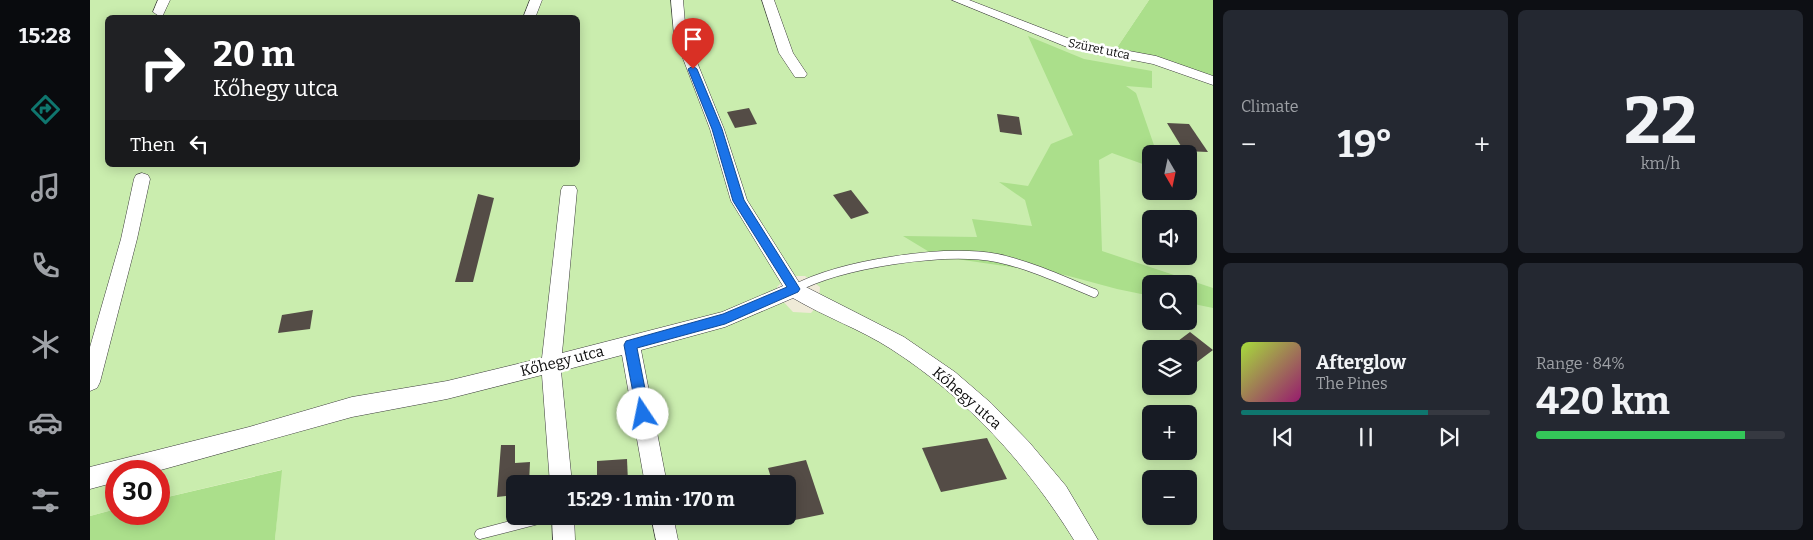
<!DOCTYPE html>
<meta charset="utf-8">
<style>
:root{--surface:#171b24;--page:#242831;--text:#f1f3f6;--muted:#9ea1a6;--line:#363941;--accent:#0f766e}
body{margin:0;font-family:Bitter,serif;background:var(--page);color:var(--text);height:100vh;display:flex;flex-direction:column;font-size:19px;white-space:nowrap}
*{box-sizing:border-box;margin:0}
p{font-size:16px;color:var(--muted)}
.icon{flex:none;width:28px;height:28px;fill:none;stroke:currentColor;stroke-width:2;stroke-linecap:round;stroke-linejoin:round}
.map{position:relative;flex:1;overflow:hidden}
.sheet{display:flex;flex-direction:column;gap:10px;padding:10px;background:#0d0f14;width:600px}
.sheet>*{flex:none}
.hud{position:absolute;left:15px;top:15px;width:475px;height:152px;border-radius:8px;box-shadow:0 2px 12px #0003;background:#202124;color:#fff;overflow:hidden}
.needle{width:32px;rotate:171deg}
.controls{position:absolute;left:1052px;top:145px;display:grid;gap:10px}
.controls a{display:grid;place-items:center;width:55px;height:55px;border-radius:8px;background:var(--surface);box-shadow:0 2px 12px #0003;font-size:25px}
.speed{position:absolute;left:15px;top:460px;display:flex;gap:10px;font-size:25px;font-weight:700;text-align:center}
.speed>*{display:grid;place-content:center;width:65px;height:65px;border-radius:50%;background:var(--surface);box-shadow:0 2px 12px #0003;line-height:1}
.speed .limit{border:8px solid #d22;background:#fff;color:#111}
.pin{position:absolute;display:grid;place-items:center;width:42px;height:42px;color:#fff;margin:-51px -21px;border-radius:50% 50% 50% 0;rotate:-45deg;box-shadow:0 0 5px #0007}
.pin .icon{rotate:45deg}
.me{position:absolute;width:55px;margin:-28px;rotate:349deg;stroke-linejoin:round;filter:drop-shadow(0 0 4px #0008)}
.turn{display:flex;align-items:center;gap:18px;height:105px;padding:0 25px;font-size:22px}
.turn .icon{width:65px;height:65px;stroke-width:2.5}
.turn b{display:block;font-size:35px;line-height:42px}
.then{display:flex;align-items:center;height:48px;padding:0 25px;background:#0003;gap:10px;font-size:19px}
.big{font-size:38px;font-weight:700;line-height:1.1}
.sheet .card{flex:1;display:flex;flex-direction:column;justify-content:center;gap:8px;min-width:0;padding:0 18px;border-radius:8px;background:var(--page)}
.sheet .dial{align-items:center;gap:0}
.dial b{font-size:65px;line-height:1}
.song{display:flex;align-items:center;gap:15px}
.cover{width:60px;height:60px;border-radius:8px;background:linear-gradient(135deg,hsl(80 70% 55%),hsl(320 70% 35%))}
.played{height:5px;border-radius:2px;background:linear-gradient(90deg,var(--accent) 75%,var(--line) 75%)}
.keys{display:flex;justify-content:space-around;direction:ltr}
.heat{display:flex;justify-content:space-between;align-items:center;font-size:28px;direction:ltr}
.charge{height:8px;border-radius:4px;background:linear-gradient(90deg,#34c759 84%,var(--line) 0)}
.sheet .tiles{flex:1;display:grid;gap:10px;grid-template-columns:repeat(2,1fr)}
.trip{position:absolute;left:416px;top:475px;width:290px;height:50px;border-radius:8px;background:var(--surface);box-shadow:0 2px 12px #0003;font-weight:700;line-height:50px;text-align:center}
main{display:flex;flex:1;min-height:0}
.tabs{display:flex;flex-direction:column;width:90px;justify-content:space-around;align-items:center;background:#090b0e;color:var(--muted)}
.tabs .icon{width:35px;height:35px}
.tabs .selected{color:var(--accent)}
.tabs b{font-size:22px;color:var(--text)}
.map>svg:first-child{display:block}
</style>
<main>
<nav class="tabs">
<b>15:28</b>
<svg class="icon selected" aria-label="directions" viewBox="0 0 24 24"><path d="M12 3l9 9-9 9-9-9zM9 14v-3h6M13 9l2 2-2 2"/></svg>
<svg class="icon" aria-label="music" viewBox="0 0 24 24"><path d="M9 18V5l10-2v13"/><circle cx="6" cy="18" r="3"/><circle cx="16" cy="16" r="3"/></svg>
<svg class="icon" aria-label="phone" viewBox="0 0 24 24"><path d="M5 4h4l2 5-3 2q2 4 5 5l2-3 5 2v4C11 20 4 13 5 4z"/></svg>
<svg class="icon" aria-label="climate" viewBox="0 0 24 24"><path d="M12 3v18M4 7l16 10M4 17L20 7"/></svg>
<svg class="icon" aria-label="car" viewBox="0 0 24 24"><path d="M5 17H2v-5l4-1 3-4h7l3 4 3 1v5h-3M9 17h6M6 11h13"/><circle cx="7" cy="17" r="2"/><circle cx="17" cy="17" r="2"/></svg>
<svg class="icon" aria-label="filters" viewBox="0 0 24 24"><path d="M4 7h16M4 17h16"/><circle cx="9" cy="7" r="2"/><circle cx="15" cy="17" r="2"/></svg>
</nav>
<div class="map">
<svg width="1123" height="540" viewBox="0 0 1123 540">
<rect width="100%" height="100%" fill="#fffce8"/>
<path fill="#caedae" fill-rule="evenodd" d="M0,0H1059L1026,49L1123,85V540H185L191,470L69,499V471H26V509L0,516ZM18,18H488V165H18ZM1061,154H1099V191H1061ZM1061,219H1099V256H1061ZM1061,284H1099V321H1061ZM1061,349H1099V386H1061ZM1061,414H1099V451H1061ZM1061,479H1099V516H1061ZM425,484H698V516H425Z"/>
<g fill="#abdf8b">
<path d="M1059,0H1123V85L1026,49Z"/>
<path d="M938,36L994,59L1062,71V88L1036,86L1046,93L1067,154H1061V167L1022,153L1009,160L1012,251L1123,288V308L1099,303V284H1061V296L1027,289L975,275L846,256L813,236L887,237L882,219L942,226L935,200L909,182L938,186L961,144L983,135Z"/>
<path d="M192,470L185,540H0V516L26,509V514H69V499Z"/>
</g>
<path fill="#efead7" d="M698,276H715L730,287L729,304L721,313L703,312L688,296L687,287Z"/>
<g fill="#544c46">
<path d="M659,108L667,124L645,128L637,112Z"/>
<path d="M907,114L929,117L932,135L910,132Z"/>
<path d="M1077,123L1099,124L1118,152L1094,151Z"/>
<path d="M761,190L779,213L761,219L743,195Z"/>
<path d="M388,194L404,198L383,282H365Z"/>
<path d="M223,310L220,329L188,333L192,315Z"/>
<path d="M1100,332L1123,350L1107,362L1099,356V349H1090L1084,344Z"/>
<path d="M897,438L917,479L851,492L832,448Z"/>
<path d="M411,445H425V463L440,462L439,484H425V495L407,497Z"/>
<path d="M537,459L538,482L507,484V461Z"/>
<path d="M716,460L734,514L695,522L693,516H698V484H683L678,468Z"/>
</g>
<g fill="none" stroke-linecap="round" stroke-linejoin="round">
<g stroke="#3d3d3d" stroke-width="9">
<path id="lane-far1" d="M704,289C751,264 854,248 907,258C940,265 972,280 1004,293"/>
</g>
<g stroke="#3d3d3d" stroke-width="11">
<path id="lane" d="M390,534L460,516"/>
</g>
<g stroke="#3d3d3d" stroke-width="1">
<g id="street">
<path d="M68,0H80L73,15L69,16L63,12Z"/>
<path d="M440,0H452L445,18H433Z"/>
<path d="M581,0H593L596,35L634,129L657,200L710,284L814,337L865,372L901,403L939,442L976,486L1008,540H984C937,464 877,398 801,349C770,329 735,317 703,298L635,327L551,350L577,484H555L532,355L471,371L482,484H460L452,375L357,399L262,417L67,471H26V482L0,489V467L159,427L262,397L357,381L452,358L471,190L473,186H485L487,190L472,353L632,312L693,286L641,201L620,129L584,35Z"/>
<path d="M672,0H684L703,53L717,74L715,77H705L689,53Z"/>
<path d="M862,0H879L985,41L1066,56L1123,76V85L1063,64L977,47Z"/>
<path d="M52,173L58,175L60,179L47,239L10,382L7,388L0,391V347L31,239L44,179L46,175Z"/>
<path d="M462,516H484L485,540H463Z"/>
<path d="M561,516H583L588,540H566Z"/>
</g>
</g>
<use href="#lane-far1" stroke="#fff" stroke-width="8"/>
<use href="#lane" stroke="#fff" stroke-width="10"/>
<use href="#street" fill="#fff" fill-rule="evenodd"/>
</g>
<path fill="#1a73e8" stroke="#114b97" d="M603,66L607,69L632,129L654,200L710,289L708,292L635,324L547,348L560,414L558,419L553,421L548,419L547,414L534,345L536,341L633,314L697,287L643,201L622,129L598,69Z"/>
<g text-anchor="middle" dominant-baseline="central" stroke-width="5" stroke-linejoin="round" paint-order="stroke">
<g font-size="12" fill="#0a0a0a" stroke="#fff">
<text transform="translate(1009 49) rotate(12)">Szüret utca</text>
</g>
<g font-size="15" fill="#0a0a0a" stroke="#fff">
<text transform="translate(472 361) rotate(-14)">Kőhegy utca</text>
<text transform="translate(877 398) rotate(41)">Kőhegy utca</text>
</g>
</g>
</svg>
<div class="controls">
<a><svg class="needle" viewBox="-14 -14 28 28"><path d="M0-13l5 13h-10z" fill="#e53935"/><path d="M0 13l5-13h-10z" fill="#9ea1a6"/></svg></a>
<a><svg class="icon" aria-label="sound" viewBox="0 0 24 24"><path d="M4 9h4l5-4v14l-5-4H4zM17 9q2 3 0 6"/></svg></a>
<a><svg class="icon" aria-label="search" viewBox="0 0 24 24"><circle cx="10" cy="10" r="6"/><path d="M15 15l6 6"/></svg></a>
<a><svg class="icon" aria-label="layers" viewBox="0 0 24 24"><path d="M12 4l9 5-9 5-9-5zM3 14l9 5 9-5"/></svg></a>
<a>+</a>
<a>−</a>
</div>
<div class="speed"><div class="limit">30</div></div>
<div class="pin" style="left:603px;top:69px;background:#d93025"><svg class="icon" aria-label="arrive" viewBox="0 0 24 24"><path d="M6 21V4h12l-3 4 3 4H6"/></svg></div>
<svg class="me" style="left:553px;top:414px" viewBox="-20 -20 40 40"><circle r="19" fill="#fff"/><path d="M0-13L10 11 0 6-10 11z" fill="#1a73e8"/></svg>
<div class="trip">15:29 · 1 min · 170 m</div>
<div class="hud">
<div class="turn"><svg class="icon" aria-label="right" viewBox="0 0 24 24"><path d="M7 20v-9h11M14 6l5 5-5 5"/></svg><div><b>20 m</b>Kőhegy utca</div></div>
<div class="then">Then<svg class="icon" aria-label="left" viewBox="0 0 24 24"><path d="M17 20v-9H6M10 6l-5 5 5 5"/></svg></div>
</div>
</div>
<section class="sheet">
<div class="tiles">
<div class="card"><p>Climate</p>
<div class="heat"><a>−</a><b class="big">19°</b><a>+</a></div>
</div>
<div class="card dial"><b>22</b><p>km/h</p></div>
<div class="card">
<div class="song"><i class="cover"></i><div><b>Afterglow</b><p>The Pines</p></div></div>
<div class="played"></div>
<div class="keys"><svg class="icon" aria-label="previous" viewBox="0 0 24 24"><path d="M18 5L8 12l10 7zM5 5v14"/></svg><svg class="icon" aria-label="pause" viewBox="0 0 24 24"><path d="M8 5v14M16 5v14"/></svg><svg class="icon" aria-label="next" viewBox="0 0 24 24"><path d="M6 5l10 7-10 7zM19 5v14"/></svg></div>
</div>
<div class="card"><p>Range · 84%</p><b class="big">420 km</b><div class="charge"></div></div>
</div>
</section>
</main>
